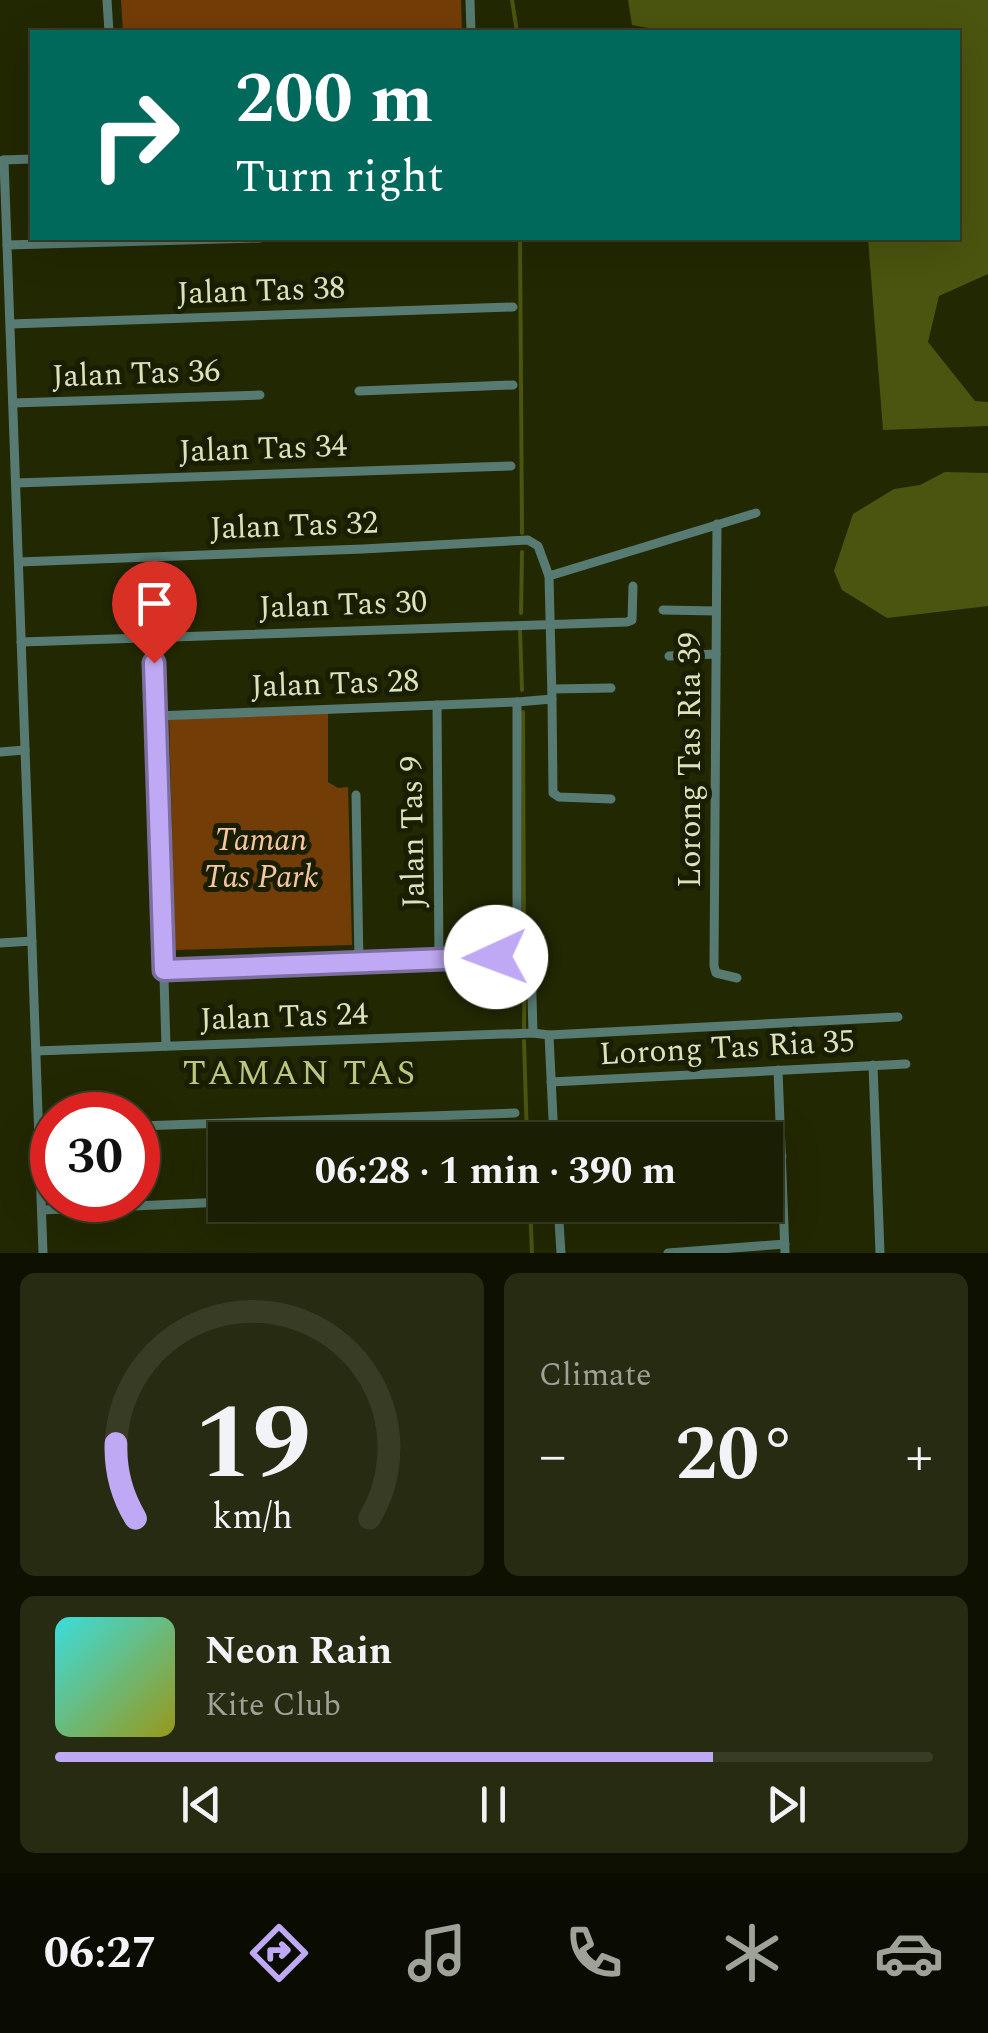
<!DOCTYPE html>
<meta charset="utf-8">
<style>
:root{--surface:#1a1e02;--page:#272b11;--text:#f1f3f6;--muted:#9fa299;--line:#383c24;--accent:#bfa9f4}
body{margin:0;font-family:Spectral,serif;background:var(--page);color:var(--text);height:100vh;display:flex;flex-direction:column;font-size:38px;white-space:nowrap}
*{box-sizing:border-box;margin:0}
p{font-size:32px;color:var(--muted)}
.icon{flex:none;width:55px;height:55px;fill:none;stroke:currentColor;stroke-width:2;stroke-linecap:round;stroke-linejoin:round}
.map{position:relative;height:1253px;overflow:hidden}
.details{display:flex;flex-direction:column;gap:20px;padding:20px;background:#0e1001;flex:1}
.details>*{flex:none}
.banner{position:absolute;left:30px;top:30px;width:930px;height:210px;border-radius:0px;box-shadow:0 10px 40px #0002,0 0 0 2px var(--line);background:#00695c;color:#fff;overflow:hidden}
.speed{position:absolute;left:30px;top:1092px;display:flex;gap:20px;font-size:50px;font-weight:700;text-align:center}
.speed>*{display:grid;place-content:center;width:130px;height:130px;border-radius:50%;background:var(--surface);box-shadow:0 10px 40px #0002,0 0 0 2px var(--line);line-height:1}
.speed .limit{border:15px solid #d22;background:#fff;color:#111}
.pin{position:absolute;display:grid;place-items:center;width:85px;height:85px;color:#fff;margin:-102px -42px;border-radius:50% 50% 50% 0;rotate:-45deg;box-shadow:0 0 10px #0007}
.pin .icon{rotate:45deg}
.me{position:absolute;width:110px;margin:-55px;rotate:268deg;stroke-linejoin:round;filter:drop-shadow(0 0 8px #0008)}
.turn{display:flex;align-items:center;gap:35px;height:210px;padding:0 40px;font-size:45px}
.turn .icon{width:130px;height:130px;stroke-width:2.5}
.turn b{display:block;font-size:70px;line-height:85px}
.big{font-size:75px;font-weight:700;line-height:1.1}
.details .widget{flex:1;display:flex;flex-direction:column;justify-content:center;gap:15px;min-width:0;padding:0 35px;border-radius:15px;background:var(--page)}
.details .dial{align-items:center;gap:0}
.dial svg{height:260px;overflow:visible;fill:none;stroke:var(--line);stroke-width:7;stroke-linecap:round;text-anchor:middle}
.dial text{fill:var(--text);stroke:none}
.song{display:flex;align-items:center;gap:30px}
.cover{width:120px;height:120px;border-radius:15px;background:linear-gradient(135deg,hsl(180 70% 55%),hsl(60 70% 35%))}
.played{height:10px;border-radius:5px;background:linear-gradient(90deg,var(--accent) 75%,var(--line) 75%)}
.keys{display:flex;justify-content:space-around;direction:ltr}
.heat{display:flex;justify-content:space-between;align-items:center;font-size:55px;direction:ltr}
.details .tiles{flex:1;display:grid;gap:20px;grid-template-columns:1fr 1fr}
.widget:last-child{grid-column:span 2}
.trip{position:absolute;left:208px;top:1122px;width:575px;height:100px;border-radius:0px;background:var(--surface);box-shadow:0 10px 40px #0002,0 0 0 2px var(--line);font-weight:700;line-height:100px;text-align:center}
.menu{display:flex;height:160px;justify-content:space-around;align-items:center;background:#0a0c01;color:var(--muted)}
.menu .icon{width:70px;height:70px}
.menu .current{color:var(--accent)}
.menu b{font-size:45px;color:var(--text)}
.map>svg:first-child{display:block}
</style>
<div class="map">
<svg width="988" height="1253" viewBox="0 0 988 1253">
<rect width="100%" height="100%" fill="#222802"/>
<g fill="#733d08">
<path d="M121,0H461L462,32H123Z"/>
<path d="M328,713V782L338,788L348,787L352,945L175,950L169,717Z"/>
</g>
<g fill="#4b550f">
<path d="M628,0H988V274L939,296L928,342L975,401L988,402V426L883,430L868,238H958V32H671L632,25Z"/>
<path d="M945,472L988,473V606L887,618L842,590L834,571L853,514L894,489L920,485Z"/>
</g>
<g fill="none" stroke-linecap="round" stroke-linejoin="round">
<g stroke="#4b550f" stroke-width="4">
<path d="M512,0L517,32"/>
<path d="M520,238L522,533"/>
<path d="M521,613L522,552"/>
<path d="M520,629L522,690"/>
<path d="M523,712L524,950"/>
<path d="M524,1028L525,962"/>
<path d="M524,1041L527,1140"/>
<path d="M530,1205L532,1253"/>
</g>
<g stroke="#577b72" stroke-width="9">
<path d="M107,0L109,32"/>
<path d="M470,0L471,32"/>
<path d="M3,160L32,159"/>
<path d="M4,160L43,1253"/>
<path d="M7,245L260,238"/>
<path d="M10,324L513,307"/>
<path d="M359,391L513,385"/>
<path d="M13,403L260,395"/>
<path d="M16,483L511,466"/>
<path d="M717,524L714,966L716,973L737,978"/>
<path d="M19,562L363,549L528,540L538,546L549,576L552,699L517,702V956"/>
<path d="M549,576L756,513"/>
<path d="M663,610L716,611"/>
<path d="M154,638L166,1046"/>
<path d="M21,642L627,622L632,620L633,586"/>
<path d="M669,656L716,654"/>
<path d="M552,689L611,688"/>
<path d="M552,699L553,793L559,797L611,799"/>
<path d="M437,705L439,959"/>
<path d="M156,716L517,702"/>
<path d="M0,752L25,750"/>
<path d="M356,795L359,962"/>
<path d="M0,943L32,941"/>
<path d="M164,970L529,956L531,959L533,1033L549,1035L898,1017"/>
<path d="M549,1035L554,1140"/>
<path d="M36,1051L533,1033"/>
<path d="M873,1065L880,1253"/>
<path d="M778,1070L785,1253"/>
<path d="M551,1082L906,1064"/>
<path d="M138,1126L515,1113"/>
<path d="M765,1158L782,1156"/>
<path d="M558,1205L561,1253"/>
<path d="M42,1210L225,1202"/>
<path d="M668,1253L785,1244"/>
</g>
</g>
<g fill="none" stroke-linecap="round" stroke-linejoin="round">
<g stroke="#7c6e9f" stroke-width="25">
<path id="route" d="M154,663L164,970L496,957"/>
</g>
<use href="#route" stroke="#bfa9f4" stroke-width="18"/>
</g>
<g text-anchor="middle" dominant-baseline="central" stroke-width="10" stroke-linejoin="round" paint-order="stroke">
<g font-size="32" fill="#dae2be" stroke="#191e00">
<text transform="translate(261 291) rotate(-2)">Jalan Tas 38</text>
<text transform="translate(136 374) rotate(-2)">Jalan Tas 36</text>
<text transform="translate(263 449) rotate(-2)">Jalan Tas 34</text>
<text transform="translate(294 526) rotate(-2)">Jalan Tas 32</text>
<text transform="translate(343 605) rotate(-2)">Jalan Tas 30</text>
<text transform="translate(335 684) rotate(-2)">Jalan Tas 28</text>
<text transform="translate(690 760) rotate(-90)">Lorong Tas Ria 39</text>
<text transform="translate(413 832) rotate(-91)">Jalan Tas 9</text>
<text transform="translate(284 1017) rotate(-2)">Jalan Tas 24</text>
<text transform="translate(727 1048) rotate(-3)">Lorong Tas Ria 35</text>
</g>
<g font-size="32" font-style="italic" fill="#f6c6a3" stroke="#191e00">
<text x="261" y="840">Taman<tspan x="261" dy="37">Tas Park</tspan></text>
</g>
<g font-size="35" letter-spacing="2.5" fill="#b9c77f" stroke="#191e00">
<text x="300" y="1073">TAMAN TAS</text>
</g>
</g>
</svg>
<div class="speed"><div class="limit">30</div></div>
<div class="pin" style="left:154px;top:663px;background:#d93025"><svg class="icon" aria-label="arrive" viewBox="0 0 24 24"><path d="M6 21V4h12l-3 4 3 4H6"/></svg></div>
<svg class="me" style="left:496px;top:957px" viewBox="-20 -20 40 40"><circle r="19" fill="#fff"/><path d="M0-13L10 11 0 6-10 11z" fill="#bfa9f4"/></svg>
<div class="trip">06:28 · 1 min · 390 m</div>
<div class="banner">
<div class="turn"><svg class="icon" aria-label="right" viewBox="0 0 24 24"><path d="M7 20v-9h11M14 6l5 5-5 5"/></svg><div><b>200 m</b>Turn right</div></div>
</div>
</div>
<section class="details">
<div class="tiles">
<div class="widget dial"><svg viewBox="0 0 100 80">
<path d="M14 69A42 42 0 1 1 86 69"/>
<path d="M14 69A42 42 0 0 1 8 46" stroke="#bfa9f4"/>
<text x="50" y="56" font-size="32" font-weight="700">19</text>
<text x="50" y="72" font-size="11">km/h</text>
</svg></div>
<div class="widget"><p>Climate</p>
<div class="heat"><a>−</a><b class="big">20°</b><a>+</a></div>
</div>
<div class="widget">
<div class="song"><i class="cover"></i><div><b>Neon Rain</b><p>Kite Club</p></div></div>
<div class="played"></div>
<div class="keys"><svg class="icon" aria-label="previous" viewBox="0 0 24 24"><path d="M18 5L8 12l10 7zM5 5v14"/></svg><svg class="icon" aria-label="pause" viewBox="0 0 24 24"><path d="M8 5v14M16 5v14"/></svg><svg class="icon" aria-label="next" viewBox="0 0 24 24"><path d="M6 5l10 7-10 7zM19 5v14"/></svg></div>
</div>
</div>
</section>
<nav class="menu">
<b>06:27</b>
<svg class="icon current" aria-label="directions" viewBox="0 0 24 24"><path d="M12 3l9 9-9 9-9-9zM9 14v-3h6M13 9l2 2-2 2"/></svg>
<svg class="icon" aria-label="music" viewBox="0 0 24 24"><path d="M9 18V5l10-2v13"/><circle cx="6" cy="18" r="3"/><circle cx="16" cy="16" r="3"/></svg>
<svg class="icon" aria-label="phone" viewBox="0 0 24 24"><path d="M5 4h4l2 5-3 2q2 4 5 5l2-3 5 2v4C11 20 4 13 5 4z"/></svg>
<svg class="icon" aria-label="climate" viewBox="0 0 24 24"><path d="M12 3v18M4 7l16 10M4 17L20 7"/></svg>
<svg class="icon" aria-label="car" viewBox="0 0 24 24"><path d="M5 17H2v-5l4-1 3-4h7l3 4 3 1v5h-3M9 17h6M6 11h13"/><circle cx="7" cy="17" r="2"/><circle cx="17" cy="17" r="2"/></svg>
</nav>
